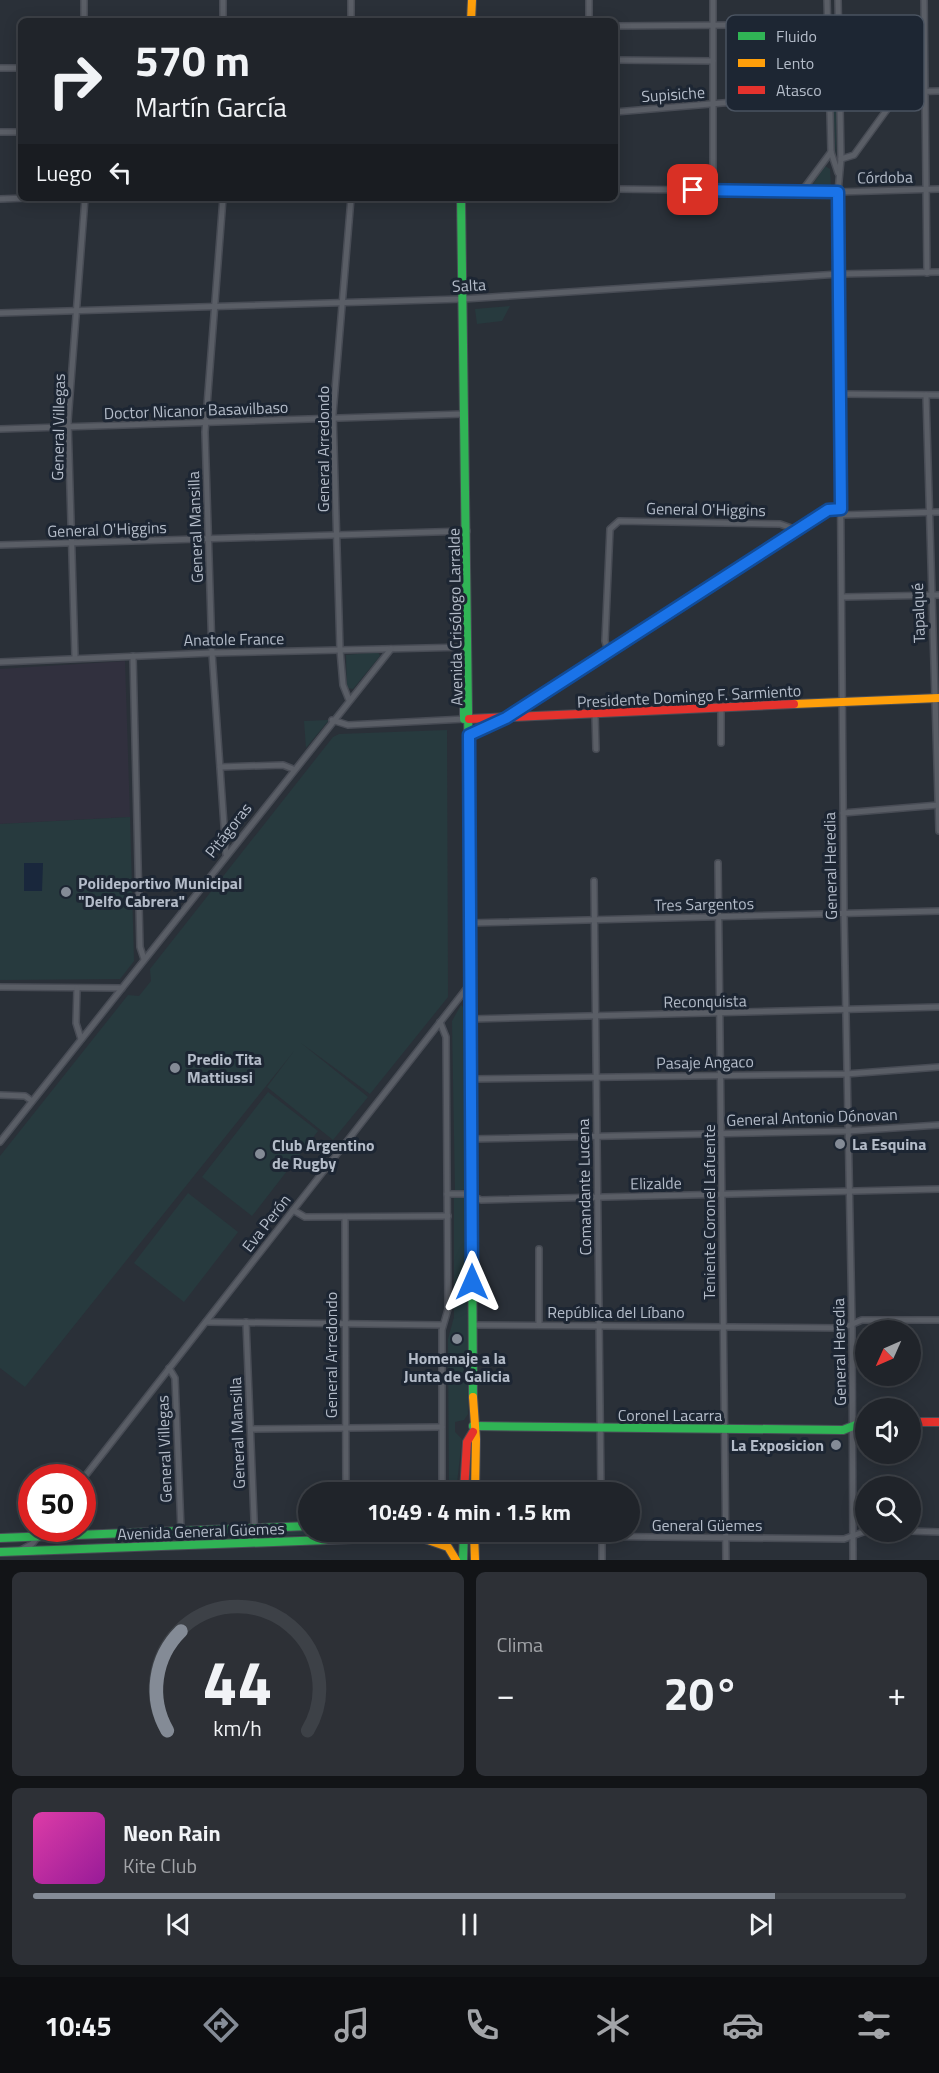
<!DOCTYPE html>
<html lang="es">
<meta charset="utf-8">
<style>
:root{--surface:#20242a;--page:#2d3036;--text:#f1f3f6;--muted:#a2a4a8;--line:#3d4147;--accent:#848b96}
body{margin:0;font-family:"Titillium Web",sans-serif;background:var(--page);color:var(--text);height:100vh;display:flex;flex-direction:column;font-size:22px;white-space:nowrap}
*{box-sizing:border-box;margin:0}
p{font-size:20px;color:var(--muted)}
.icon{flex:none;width:33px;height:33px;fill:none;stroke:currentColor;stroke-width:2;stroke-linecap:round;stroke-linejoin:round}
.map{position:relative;height:1560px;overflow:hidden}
.side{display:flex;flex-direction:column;gap:12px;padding:12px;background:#121417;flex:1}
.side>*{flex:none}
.top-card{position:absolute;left:18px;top:18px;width:600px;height:183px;border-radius:9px;box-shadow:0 3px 15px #0003,0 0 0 2px var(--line);background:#20242a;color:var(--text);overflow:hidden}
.needle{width:39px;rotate:225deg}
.fabs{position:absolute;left:855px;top:1320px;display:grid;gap:12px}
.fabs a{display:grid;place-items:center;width:66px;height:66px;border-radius:50%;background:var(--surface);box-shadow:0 3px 15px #0003,0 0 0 2px var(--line);font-size:30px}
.speed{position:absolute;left:18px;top:1464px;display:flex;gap:12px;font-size:30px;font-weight:700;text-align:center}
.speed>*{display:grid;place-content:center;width:78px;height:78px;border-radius:50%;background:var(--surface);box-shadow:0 3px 15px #0003,0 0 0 2px var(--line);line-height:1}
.speed .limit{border:9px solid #d22;background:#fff;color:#111}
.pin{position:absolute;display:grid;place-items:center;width:51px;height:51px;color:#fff;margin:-26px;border-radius:12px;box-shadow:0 3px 9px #0006}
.me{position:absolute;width:66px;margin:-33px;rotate:0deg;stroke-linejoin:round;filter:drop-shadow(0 0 4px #0008)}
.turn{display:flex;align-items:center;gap:21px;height:126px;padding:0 18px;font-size:27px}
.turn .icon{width:78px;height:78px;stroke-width:2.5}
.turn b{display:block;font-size:42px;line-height:51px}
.then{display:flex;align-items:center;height:57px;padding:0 18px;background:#0003;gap:12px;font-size:22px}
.big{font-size:45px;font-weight:700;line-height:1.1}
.side .widget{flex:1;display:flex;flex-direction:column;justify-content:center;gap:9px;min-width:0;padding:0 21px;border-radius:9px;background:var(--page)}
.side .dial{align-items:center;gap:0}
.dial svg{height:156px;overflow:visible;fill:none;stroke:var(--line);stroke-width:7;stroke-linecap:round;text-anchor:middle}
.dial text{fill:var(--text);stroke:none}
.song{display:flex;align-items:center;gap:18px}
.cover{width:72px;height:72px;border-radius:9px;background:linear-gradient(135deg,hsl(320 70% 55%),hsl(300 70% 35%))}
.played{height:6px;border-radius:3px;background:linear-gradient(90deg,var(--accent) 85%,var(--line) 85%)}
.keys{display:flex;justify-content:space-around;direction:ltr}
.heat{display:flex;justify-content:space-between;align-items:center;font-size:33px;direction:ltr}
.side .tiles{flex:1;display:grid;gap:12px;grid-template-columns:1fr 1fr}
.widget:last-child{grid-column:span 2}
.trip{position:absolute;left:298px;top:1482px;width:342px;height:60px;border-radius:30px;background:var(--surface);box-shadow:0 3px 15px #0003,0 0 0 2px var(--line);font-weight:700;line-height:60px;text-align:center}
.tabs{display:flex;height:96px;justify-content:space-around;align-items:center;background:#0d0e11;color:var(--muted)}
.tabs .icon{width:42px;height:42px}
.tabs .selected{color:var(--accent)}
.tabs b{font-size:27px;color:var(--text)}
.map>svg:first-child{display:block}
</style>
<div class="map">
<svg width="939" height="1560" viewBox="0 0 939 1560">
<rect width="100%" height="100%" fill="#2a3038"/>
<path fill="#31303e" d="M125,661L130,817L0,824V669Z"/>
<g fill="#273a3e">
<path d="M835,101L837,103L836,162L833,103Z"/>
<path d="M825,166L830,169L831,187H811Z"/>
<path d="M510,306L502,321L477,324L475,309Z"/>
<path d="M378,652L380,656L353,689L347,688L346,655Z"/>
<path d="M329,720L306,748L304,721Z"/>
<path d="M447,730L448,997L370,1094L301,1043L368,1097L333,1140L267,1087L294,1051L25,1387L0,1368V1156L128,995L139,996L151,981L150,969L333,737L339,734Z"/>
<path d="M130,817L134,961L120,979L0,980V824Z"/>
<path d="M461,1005L465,1009L467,1189L455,1191L452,1021Z"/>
<path d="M268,1092L318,1131L252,1216L202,1177Z"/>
<path d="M188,1193L238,1232L184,1302L134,1263Z"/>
<path d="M454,1196H464L466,1199L468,1414L464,1420L455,1422V1432L462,1439L456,1492H449L448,1339L454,1317Z"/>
<path d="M309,1530V1532H394L273,1536V1534Z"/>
</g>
<path fill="#19273c" d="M24,863H43L42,891H24Z"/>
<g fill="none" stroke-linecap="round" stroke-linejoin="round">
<g stroke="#484c55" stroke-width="8">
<g id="street">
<path d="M84,0V21"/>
<path d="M351,0V21"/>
<path d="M827,0L831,152L838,173"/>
<path d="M838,0L841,159L838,192L844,914L852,1324L853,1560"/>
<path d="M924,0L927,273"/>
<path d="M223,21V0"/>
<path d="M589,21V0"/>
<path d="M615,26L838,24"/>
<path d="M615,60L713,61"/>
<path d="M0,68H21"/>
<path d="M615,112L829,94L939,91"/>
<path d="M0,132H21"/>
<path d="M841,159L854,155L899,93"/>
<path d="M615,189L838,192L939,189"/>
<path d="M713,190V0"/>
<path d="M802,191L831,152"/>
<path d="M223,198L205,432L212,653L226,854"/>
<path d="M0,199L27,198"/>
<path d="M0,313L463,299L839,274L939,272"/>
<path d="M841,394L939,395"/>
<path d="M926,395L939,831"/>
<path d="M0,429L464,414"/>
<path d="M841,515L939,512"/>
<path d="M0,545L467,531"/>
<path d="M843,597L939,595"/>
<path d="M608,651L605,641L610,529L619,521L780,524L797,530"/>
<path d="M133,656L140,947L144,959"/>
<path d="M75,657L68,421L85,198"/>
<path d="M0,662L212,653L468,647"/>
<path d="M349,700L343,685L340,650L333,414L351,198"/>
<path d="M595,714L596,749"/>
<path d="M508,716L828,510L841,509"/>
<path d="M332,720L348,725L465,719"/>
<path d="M721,743V708"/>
<path d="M220,767L283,765L293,769"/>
<path d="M843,813L939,805"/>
<path d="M718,863L726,1560"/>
<path d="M594,881L601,1492"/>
<path d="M470,923L939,911"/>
<path d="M0,987L122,988"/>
<path d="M77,988L76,1023L81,1039"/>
<path d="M471,1019L939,1007"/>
<path d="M440,1022L446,1037L448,1309L442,1330V1492"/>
<path d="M471,1079L846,1074L939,1067"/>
<path d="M0,1095L25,1096L32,1101"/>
<path d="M471,1139L848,1131L939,1125"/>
<path d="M0,1142L391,649"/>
<path d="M447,1194H469L481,1200L939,1189"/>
<path d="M293,1210L305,1217L448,1216"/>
<path d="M345,1217L346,1492"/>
<path d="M206,1322L443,1325"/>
<path d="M246,1322L255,1543"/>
<path d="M472,1325L843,1328L862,1320H939"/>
<path d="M539,1325V1249"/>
<path d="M169,1368L175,1378L181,1530"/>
<path d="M251,1429L442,1427"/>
<path d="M82,1480L470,984"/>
<path d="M910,1531L939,1532"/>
<path d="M602,1532V1560"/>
<path d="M474,1535L844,1539L866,1531"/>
<path d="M21,1550L32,1544L45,1528"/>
</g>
</g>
<g stroke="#484c55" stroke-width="10">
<g id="fast">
<path d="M461,198L469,785"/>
<path d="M464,702V719"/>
<path d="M469,735L503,719"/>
<path d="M471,1055L473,1397"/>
<path d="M473,1426L843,1430L866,1421"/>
<path d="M0,1538L309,1526"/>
<path d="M0,1552L353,1539"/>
<path d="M463,1560L464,1532"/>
</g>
</g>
<g stroke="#484c55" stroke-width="10">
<g id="slow">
<path d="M471,21L472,0"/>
<path d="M794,704L939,698"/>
<path d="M473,1397L476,1439L475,1492"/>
<path d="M474,1533L475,1560"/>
<path d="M353,1539L474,1535"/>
<path d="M425,1539L448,1547L456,1560"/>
</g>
</g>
<g stroke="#484c55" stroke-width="10">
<g id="jam">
<path d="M469,719L794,704"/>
<path d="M469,785L471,1055"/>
<path d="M910,1422H939"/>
<path d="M464,1492L467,1442L473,1432"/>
</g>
</g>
<use href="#street" stroke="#5a5e66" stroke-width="5"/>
<use href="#fast" stroke="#30b455" stroke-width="8"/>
<use href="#slow" stroke="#ff9f0a" stroke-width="8"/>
<use href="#jam" stroke="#e5322d" stroke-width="8"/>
</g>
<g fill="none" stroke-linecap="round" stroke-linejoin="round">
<g stroke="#114b97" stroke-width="15">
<path id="route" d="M472,1282L469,735L506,718L828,510L841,509L838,192L693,190"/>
</g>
<use href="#route" stroke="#1a73e8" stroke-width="10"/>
</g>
<g fill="#848b96" stroke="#1d2633" stroke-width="2">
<circle cx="66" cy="892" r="6"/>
<circle cx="175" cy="1068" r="6"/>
<circle cx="840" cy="1144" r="6"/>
<circle cx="260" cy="1154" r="6"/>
<circle cx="457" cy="1339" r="6"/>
<circle cx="836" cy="1445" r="6"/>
</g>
<g text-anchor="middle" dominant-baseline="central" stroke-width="6" stroke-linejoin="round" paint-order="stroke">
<g font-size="16" fill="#b4bcc9" stroke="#1d2633">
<text transform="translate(673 94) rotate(-4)">Supisiche</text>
<text transform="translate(885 177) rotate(-1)">Córdoba</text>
<text transform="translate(469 285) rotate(-3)">Salta</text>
<text transform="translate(196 410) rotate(-2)">Doctor Nicanor Basavilbaso</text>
<text transform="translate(58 427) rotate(-89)">General Villegas</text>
<text transform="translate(323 449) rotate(-90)">General Arredondo</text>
<text transform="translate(706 509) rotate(1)">General O'Higgins</text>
<text transform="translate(195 527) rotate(-92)">General Mansilla</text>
<text transform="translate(107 529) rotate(-2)">General O'Higgins</text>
<text transform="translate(918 613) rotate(-92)">Tapalqué</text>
<text transform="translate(455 617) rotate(-91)">Avenida Crisólogo Larralde</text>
<text transform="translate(234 639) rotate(-1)">Anatole France</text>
<text transform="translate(689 696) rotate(-3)">Presidente Domingo F. Sarmiento</text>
<text transform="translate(228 830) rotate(-52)">Pitágoras</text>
<text transform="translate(830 866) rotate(-91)">General Heredia</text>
<text transform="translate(704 904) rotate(-1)">Tres Sargentos</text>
<text transform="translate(705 1001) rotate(-1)">Reconquista</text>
<text transform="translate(705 1062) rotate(-1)">Pasaje Angaco</text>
<text transform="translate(812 1117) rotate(-2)">General Antonio Dónovan</text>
<text transform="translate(656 1183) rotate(-1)">Elizalde</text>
<text transform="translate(584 1187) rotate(-91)">Comandante Lucena</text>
<text transform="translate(709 1212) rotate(-90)">Teniente Coronel Lafuente</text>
<text transform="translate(266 1223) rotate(-52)">Eva Perón</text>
<text x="616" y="1312">República del Líbano</text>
<text transform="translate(839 1352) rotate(-91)">General Heredia</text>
<text transform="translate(331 1355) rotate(-90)">General Arredondo</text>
<text x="670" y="1415">Coronel Lacarra</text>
<text transform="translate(237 1433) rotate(-92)">General Mansilla</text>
<text transform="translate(164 1449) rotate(-92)">General Villegas</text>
<text x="707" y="1525">General Güemes</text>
<text transform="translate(201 1531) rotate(-2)">Avenida General Güemes</text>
</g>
<g font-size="16" font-weight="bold" fill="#b4bcc9" stroke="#1d2633" text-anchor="start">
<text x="78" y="883">Polideportivo Municipal<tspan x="78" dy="18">"Delfo Cabrera"</tspan></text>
<text x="187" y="1059">Predio Tita<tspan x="187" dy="18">Mattiussi</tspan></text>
<text x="852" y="1144">La Esquina</text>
<text x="272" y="1145">Club Argentino<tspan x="272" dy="18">de Rugby</tspan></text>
<text x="457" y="1358" text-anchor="middle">Homenaje a la<tspan x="457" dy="18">Junta de Galicia</tspan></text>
<text x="824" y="1445" text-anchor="end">La Exposicion</text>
</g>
</g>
<rect x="726" y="15" width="198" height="96" rx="9" fill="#1d2633" stroke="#4a5360" stroke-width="1.5"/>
<rect x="738" y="32" width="27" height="8" fill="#30b455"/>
<rect x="738" y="59" width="27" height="8" fill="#ff9f0a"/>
<rect x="738" y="86" width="27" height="8" fill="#e5322d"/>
<g font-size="16" fill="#b4bcc9">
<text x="776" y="42">Fluido</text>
<text x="776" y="69">Lento</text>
<text x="776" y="96">Atasco</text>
</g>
</svg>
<div class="fabs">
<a><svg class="needle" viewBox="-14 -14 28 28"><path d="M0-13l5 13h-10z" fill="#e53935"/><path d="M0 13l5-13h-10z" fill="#a2a4a8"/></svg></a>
<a><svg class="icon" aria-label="sound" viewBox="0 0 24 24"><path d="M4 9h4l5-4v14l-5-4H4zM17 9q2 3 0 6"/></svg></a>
<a><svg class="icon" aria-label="search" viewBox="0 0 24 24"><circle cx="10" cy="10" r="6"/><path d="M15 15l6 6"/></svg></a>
</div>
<div class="speed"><div class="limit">50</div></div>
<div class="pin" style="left:693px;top:190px;background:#d93025"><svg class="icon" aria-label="arrive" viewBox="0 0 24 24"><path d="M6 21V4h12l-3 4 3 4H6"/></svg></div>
<svg class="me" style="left:472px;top:1282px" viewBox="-20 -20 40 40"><path d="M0-17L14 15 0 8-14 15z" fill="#1a73e8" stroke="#fff" stroke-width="4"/></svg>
<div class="trip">10:49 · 4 min · 1.5 km</div>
<div class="top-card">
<div class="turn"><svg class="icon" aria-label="right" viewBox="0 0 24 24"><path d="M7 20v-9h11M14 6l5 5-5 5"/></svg><div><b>570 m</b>Martín García</div></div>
<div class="then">Luego<svg class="icon" aria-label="left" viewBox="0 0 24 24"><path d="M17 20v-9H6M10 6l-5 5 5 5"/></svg></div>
</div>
</div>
<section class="side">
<div class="tiles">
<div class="widget dial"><svg viewBox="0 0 100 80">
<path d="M14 69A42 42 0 1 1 86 69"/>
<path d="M14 69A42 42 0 0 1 21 18" stroke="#848b96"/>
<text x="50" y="56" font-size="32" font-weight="700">44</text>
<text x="50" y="72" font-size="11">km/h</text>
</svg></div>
<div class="widget"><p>Clima</p>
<div class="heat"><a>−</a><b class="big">20°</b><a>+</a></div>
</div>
<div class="widget">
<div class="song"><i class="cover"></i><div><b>Neon Rain</b><p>Kite Club</p></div></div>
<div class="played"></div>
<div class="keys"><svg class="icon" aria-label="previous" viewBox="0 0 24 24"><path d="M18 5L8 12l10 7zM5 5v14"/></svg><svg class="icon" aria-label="pause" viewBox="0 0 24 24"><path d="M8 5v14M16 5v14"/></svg><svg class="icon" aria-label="next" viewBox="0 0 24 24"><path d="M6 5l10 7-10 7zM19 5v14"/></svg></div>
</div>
</div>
</section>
<nav class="tabs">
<b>10:45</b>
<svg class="icon selected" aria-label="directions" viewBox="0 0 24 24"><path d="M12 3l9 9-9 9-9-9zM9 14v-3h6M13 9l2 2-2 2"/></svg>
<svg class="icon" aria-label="music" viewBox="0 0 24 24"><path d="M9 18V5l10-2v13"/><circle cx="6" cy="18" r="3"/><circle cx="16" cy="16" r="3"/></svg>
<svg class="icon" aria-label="phone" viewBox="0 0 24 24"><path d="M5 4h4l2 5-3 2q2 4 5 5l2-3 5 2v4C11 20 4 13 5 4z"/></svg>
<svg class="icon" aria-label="climate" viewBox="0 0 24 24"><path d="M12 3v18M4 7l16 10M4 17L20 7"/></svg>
<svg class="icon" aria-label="car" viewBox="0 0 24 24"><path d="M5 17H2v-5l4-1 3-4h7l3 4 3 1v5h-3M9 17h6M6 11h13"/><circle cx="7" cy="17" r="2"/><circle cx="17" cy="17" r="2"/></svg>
<svg class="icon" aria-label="filters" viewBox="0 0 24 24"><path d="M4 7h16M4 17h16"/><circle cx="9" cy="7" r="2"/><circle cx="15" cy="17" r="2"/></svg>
</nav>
